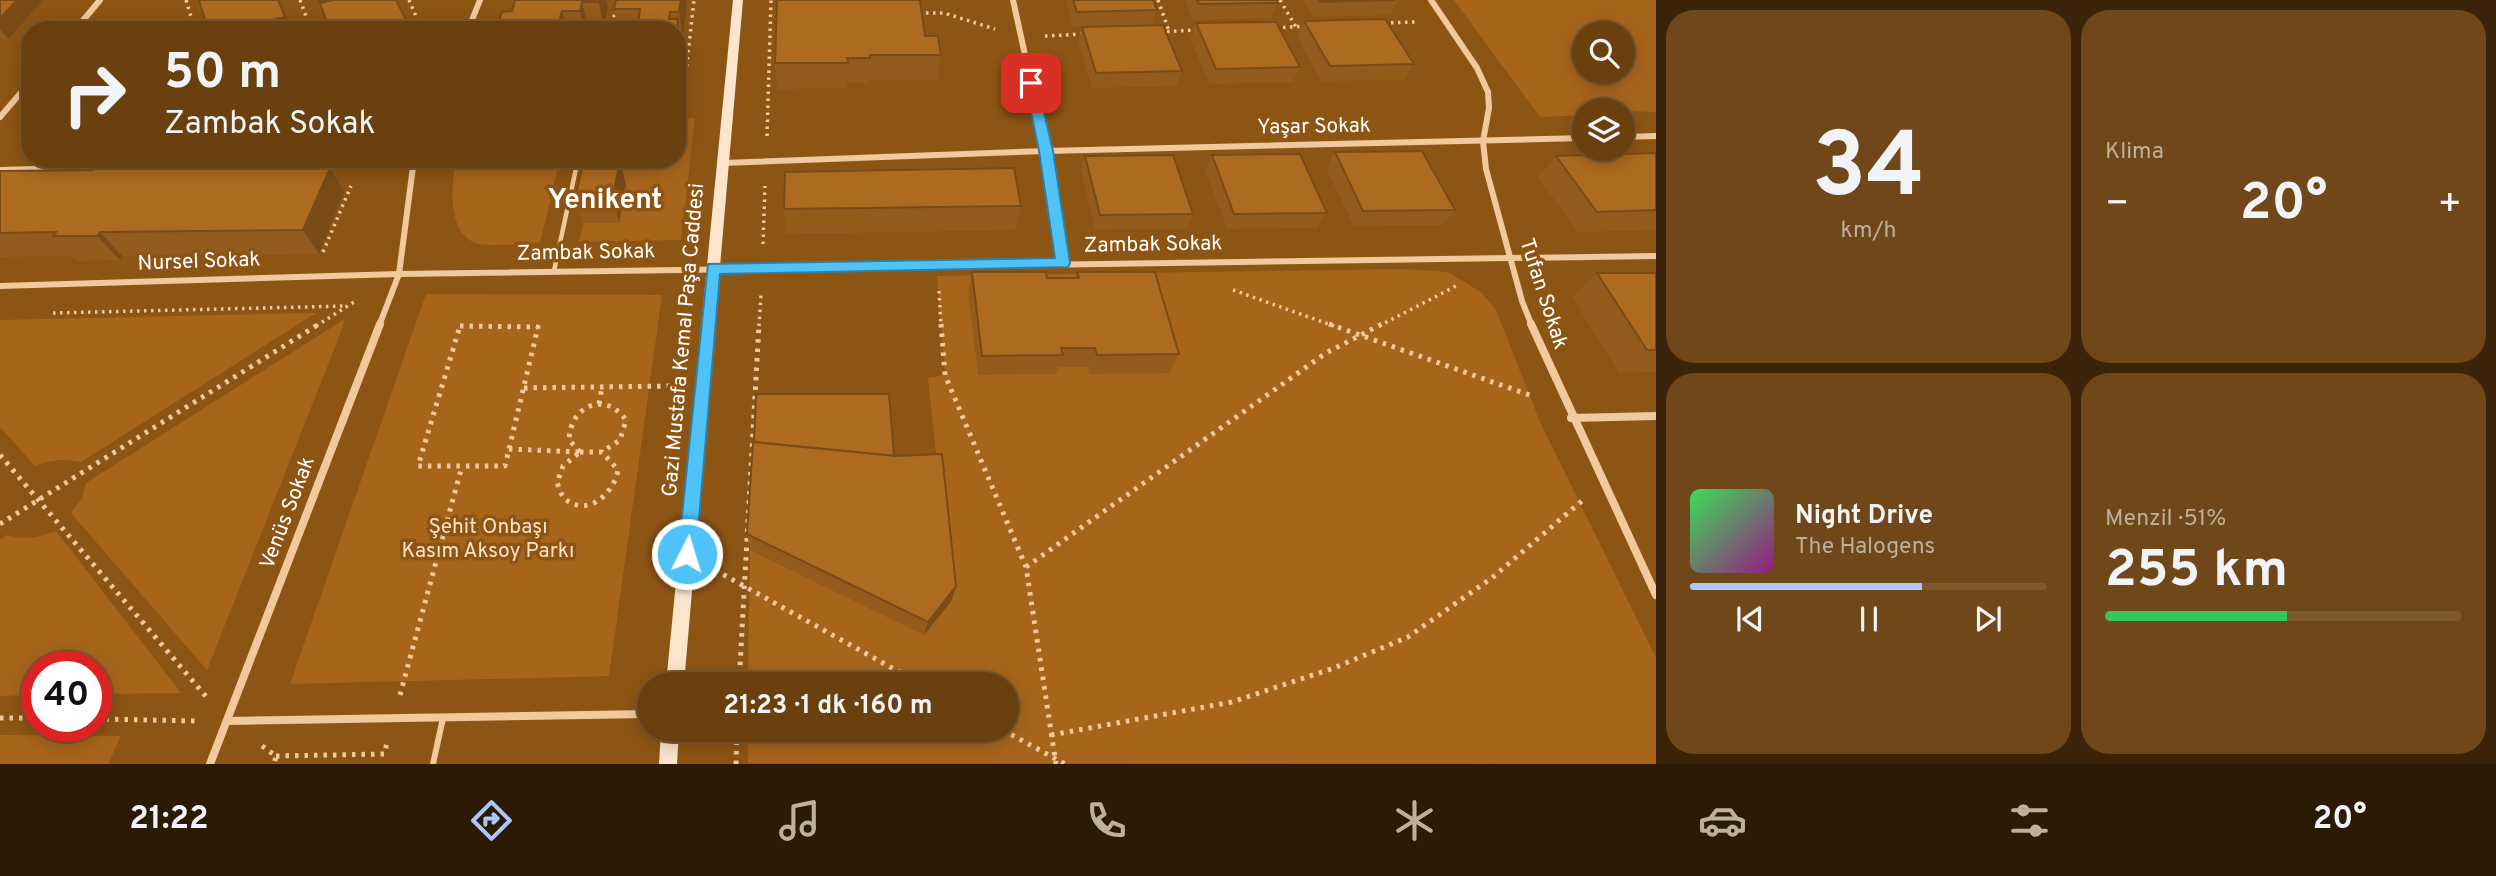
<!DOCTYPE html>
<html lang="tr">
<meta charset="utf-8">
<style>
:root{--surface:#6a400f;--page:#6f4718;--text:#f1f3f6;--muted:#beaf9e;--line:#7d592f;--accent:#aec6fa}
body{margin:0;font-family:Overpass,sans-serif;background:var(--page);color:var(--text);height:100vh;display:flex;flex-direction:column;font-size:26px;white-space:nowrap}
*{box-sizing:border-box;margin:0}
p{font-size:23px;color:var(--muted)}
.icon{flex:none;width:38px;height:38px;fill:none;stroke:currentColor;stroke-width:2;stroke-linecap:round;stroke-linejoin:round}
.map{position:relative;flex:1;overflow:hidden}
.side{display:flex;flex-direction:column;gap:10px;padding:10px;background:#3a2308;width:840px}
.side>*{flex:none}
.banner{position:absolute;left:21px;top:21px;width:665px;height:147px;border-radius:28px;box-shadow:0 4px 18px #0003,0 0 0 2px var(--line);background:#6a400f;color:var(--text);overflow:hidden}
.tools{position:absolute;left:1572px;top:21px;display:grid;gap:14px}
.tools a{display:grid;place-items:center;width:63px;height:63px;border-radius:50%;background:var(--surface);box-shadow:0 4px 18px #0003,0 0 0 2px var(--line);font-size:35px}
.speed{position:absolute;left:21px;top:651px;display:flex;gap:14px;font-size:35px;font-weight:700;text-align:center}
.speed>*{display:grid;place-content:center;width:91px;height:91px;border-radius:50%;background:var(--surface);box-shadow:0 4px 18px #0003,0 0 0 2px var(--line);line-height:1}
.speed .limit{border:10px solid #d22;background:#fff;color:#111}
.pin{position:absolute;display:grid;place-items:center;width:60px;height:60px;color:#fff;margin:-30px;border-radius:14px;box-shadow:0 4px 10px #0006}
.me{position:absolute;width:77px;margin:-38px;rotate:5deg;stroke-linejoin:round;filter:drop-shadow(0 0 5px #0008)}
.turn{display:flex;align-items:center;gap:24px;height:147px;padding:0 28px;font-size:32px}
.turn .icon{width:91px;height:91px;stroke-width:2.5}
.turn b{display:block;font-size:49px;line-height:60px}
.big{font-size:52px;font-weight:700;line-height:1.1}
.side .card{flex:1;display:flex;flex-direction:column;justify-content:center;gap:10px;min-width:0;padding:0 24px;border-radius:28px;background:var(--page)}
.side .dial{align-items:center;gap:0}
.dial b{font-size:91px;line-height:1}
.song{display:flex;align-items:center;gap:21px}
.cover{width:84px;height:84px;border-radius:10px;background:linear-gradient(135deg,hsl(130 70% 55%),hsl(310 70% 35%))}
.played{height:7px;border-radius:4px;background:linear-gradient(90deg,var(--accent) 65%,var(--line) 65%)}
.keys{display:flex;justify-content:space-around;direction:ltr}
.heat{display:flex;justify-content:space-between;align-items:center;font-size:38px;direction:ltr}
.charge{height:10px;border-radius:5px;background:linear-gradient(90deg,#34c759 51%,var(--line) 0)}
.side .tiles{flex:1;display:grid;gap:10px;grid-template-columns:repeat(2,1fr)}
.trip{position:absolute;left:637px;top:672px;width:382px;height:70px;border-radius:35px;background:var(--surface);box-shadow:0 4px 18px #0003,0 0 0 2px var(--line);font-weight:700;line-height:70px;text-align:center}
.dock{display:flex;height:112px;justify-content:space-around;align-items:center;background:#2a1a06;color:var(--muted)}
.dock .icon{width:49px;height:49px}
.dock .active{color:var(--accent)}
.dock b{font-size:32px;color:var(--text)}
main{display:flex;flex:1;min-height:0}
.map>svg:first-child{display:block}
</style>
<main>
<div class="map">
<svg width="1656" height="764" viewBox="0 0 1656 764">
<rect width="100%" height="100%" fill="#8d5514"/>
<g fill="#a7651c" fill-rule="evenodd">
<path d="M1454,0H1656V112L1584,110V115L1540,117ZM1622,33V72H1584V33Z"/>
<path d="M677,118H695L681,240L579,242L583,223L619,222L625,185H591L596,159H677Z"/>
<path d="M456,159H560L540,243C525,243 484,248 473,242C446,228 452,183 456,159Z"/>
<path d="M1404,269L1447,272L1481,292L1496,310L1540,422L1656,658V764L748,763V730H1006V684H748L750,550L924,635L952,600L928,378L945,375L937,276Z"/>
<path d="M426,294L662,295L609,676L290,684Z"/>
<path d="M316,313L81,462C63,458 51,460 35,466L0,427V320Z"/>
<path d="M345,319L339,337L207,670L71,513L82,498L86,483Z"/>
<path d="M56,531L181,693L96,694V667H37V695L0,696V539L7,535C25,541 39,537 56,531Z"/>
<path d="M0,735L121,736L108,764H0Z"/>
</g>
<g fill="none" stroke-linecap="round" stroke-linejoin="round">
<g stroke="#f1c99d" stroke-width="3.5" stroke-dasharray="2.5 4.5" stroke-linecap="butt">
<path d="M186,0L195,30"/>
<path d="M300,0L311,30"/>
<path d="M409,0L422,30"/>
<path d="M1158,0L1169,31"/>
<path d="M1280,0L1296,27"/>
<path d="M919,13H944L995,29"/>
<path d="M1384,23L1415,22"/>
<path d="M1276,28L1305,26"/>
<path d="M608,30L621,0"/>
<path d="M1160,32L1197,30"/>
<path d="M1045,36L1085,34"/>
<path d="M677,118H681L694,0"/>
<path d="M767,136L771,0"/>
<path d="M763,244L765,186"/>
<path d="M323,252L351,186"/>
<path d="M1233,290L1334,326"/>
<path d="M939,291L941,326"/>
<path d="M53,313L345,306"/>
<path d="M316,326L354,302"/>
<path d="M759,326L761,295"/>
<path d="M1379,326L1458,285"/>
</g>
<g stroke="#f1c99d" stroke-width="5" stroke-dasharray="3.5 6" stroke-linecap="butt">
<path d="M941,324L945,375L1026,567L1056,764"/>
<path d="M1329,324L1535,397"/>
<path d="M460,326L538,327L505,466H418Z"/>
<path d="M524,388L673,386"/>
<path d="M599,404L602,387"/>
<path d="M509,449L579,452"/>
<path d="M580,452H602L618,470C614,493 587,519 564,498C561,495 559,487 557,483L563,466Z"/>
<path d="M580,452L569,440C570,406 605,390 626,420L620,440L602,452"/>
<path d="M0,455L209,700"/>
<path d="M0,524L319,324"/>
<path d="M1026,567L1326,353L1382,324"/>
<path d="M715,570L921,684"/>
<path d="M739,684L759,324"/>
<path d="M400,695L462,466"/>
<path d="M0,718H37"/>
<path d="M96,719L200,721"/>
<path d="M1003,730L1065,764"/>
<path d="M1051,735L1232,702L1334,668L1408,637L1493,577L1583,500"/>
<path d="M262,746L276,756L274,764"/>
<path d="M276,756L384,754L387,743"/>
<path d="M736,764L737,730"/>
</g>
<path stroke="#f1c99d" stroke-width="4.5" d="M554,271L578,159"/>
<path stroke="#f1c99d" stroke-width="6" d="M433,764L443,718"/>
<g stroke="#f1c99d" stroke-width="6">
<path d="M1013,0L1046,151L1063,263"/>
<path d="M1431,0L1477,68L1488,92L1489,108L1483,141L1486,169L1522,301L1532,326"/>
<path d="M75,30L100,0"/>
<path d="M468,30L480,0"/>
<path d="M0,117L30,82"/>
<path d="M1622,137L1656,136"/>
<path d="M723,163L1046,151L1584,138"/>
<path d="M123,167L413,161"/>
<path d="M0,170L104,167"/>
<path d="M0,286L399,274L1656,256"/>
<path d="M379,326L399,274L414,159"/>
</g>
<g stroke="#f1c99d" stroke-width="8">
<path d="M1531,324L1656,595"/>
<path d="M1571,418L1656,416"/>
<path d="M227,721L649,714"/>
<path d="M210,764L380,324"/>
</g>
<g fill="#fbe5cc" fill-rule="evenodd">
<path d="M733,0H743L684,684H666Z"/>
<path d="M661,730H679L677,764H659Z"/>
</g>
</g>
<g fill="#945c1c">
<path d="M0,0L8,39H0Z"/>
<path d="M515,0H606L608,7L604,27H588V30H496L512,11Z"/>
<path d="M1065,0H1153L1157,10L1152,26L1182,71L1176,86L1092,88L1078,42L1082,27H1073Z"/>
<path d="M1185,0H1276L1278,3L1271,18L1193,20Z"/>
<path d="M1303,0H1399L1390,15L1313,17Z"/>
<path d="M687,5L683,37H681L682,44L679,68H677V30H618L614,9Z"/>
<path d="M1304,21L1414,64L1404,80L1321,81L1297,36Z"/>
<path d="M1196,23L1300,67L1293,82L1210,84L1190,39Z"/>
<path d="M925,36L941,55L938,80H869V83H847V88L777,89L775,63Z"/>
<path d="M1335,152L1455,210L1444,225L1354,226L1326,168Z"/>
<path d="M1656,153V230L1578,232L1538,177L1556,156Z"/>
<path d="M1212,155L1327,213L1317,228L1227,229L1205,170Z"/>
<path d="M1085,156L1193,214L1186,229L1095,230L1081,171Z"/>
<path d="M141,169L344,192L319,254L122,256L120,260L77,261L72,256L0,257V171Z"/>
<path d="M626,185L619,223H583L575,198Z"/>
<path d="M1021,206L1015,230L786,234L784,209Z"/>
<path d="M972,272L1047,278H1075L1077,272L1179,354L1169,373L1089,374L1088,367H1058L1056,374L978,375L968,292Z"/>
<path d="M1597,273H1656V372L1619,373L1572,297Z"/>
<path d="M894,456L952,600L924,635L750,550L747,534Z"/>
</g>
<g fill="#784b17">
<path d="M17,0H43L8,39L0,29V18Z"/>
<path d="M278,0H280L292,30H230Z"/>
<path d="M318,0H342L321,6Z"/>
<path d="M598,0H606L608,7L604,27Z"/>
<path d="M681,0H686L687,5L683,37L679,12Z"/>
<path d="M582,2L588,27V30H585L580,11Z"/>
<path d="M562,11L567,30H561L559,22Z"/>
<path d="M678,19L682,44L679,68L677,56V30Z"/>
<path d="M409,26L410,30H396Z"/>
<path d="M620,160L626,185L619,223L613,198Z"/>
<path d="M330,168L344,192L319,254L303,230Z"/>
<path d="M100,232L122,256L120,260L97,236Z"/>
<path d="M956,586L952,600L924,635L928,622Z"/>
</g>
<g fill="#ac6b21" stroke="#784b17" stroke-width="2">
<path d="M0,0H17L0,18Z"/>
<path d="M199,0H278L285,17L230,30H208Z"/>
<path d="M333,0H396L409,26L396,30H330L320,3Z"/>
<path d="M515,0H598V2H582L580,11H562L559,22H551L549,30H496L502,12L512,11Z"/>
<path d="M616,0H681L679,12H670L669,19H678L677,30H637L640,9H614Z"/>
<path d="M777,0H920L925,36H938L941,55H870V58H847L848,63H775Z"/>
<path d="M1073,0H1153L1157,10L1077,12Z"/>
<path d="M1197,0H1276L1278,3L1199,4Z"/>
<path d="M1319,0H1396L1320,2Z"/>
<path d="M1385,19L1414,64L1330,66L1304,21Z"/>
<path d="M1276,22L1300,67L1216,69L1196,23Z"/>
<path d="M1163,25L1182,71L1096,73L1082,27Z"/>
<path d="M1422,151L1455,210L1363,211L1335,152Z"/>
<path d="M1656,153V210L1597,212L1556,156Z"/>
<path d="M1300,154L1327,213L1234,214L1212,155Z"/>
<path d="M1173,155L1193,214L1100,215L1085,156Z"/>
<path d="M584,160H620L613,198H575Z"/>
<path d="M95,167H139L137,169L330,168L303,230L100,232L97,236H53L56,232L0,233V171L93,170Z"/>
<path d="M1014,168L1021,206L784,209L785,172Z"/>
<path d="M972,272H1046L1047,278H1079L1077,272H1155L1179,354L1097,355L1095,348H1061L1063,355L982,356Z"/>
<path d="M1597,273H1656V350H1647Z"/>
<path d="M756,394H889L894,456L754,442Z"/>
<path d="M753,442L895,456L942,454L956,586L928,622L747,534Z"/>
</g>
<path fill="#4fc3f7" stroke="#337fa1" stroke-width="2" d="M1031,79L1037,83L1053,151L1070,263L1068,267L720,274L696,554L693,560L687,562L681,560L678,554L708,264L1055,258L1039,151L1025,83Z"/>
<g text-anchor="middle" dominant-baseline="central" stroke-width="7" stroke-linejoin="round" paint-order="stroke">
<g font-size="21" fill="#fff" stroke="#8d5514">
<text transform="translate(1314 127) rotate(-1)">Yaşar Sokak</text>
<text transform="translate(1153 245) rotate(-1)">Zambak Sokak</text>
<text transform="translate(586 253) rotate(-1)">Zambak Sokak</text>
<text transform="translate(199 262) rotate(-2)">Nursel Sokak</text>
<text transform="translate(1543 294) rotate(72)">Tufan Sokak</text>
<text transform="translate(684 340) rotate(-85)">Gazi Mustafa Kemal Paşa Caddesi</text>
<text transform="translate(288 513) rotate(-69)">Venüs Sokak</text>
</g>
<g font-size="21" fill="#fce1c4" stroke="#8d5514">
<text x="488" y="527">Şehit Onbaşı<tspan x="488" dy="24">Kasım Aksoy Parkı</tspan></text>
</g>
<g font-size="28" font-weight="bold" fill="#fff" stroke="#8d5514">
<text x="605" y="201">Yenikent</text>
</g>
</g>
</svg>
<div class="tools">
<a><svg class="icon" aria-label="search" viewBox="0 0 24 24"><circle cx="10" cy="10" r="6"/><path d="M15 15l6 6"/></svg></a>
<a><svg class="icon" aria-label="layers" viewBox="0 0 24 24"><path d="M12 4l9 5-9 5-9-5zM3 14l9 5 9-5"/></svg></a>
</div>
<div class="speed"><div class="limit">40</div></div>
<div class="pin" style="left:1031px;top:83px;background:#d93025"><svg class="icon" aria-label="arrive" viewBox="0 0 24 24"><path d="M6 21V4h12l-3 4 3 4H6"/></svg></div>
<svg class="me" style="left:687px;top:554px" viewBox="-20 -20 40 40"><circle r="17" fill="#4fc3f7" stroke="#fff" stroke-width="3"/><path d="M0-11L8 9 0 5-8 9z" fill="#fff"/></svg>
<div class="trip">21:23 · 1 dk · 160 m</div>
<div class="banner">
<div class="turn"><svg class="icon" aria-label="right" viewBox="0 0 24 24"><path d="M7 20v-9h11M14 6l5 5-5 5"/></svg><div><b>50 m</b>Zambak Sokak</div></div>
</div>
</div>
<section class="side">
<div class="tiles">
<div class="card dial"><b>34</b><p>km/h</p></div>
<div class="card"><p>Klima</p>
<div class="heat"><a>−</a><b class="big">20°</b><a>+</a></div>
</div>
<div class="card">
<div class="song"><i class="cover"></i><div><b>Night Drive</b><p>The Halogens</p></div></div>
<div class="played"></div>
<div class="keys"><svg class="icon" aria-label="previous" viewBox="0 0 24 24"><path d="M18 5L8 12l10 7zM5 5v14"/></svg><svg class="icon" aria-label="pause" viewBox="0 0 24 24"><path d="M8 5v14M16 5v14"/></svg><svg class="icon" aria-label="next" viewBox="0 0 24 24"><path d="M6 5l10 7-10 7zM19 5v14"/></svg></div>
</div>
<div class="card"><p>Menzil · 51%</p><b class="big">255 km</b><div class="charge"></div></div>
</div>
</section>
</main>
<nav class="dock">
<b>21:22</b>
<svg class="icon active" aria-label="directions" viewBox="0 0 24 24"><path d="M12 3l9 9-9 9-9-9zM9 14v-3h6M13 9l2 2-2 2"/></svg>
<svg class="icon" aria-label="music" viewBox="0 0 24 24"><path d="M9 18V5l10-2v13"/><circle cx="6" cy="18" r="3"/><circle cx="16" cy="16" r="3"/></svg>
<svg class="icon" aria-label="phone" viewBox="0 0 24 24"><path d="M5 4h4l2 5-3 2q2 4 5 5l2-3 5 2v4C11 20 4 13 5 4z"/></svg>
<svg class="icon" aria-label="climate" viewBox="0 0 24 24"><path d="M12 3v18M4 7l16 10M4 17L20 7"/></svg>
<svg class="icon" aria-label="car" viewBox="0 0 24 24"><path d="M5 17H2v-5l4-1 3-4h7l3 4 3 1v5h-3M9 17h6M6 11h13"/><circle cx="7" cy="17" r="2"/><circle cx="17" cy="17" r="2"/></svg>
<svg class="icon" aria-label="filters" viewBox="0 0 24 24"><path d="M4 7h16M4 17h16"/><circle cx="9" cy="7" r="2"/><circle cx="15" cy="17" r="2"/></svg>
<b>20°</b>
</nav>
